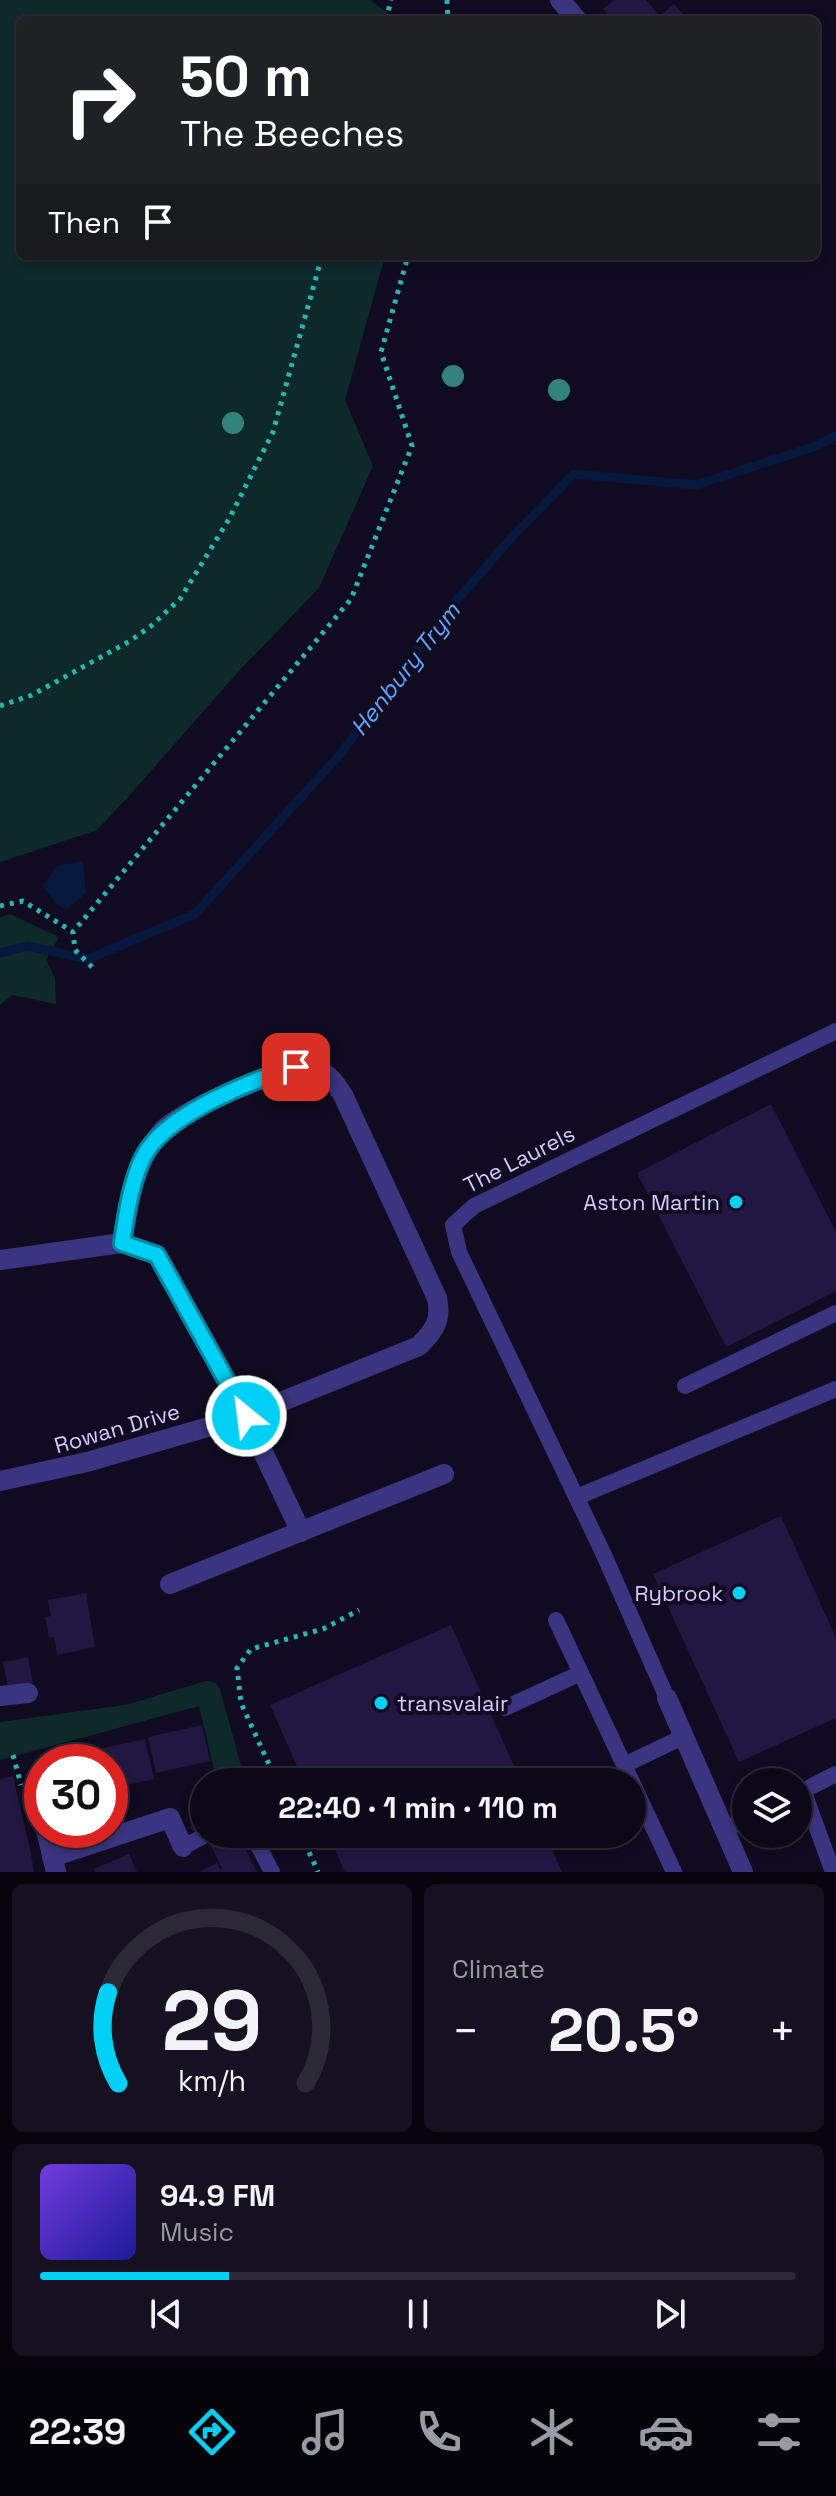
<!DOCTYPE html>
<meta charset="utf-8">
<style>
:root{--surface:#0c0818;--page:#151121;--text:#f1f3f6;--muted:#9a9aa2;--line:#2c2937;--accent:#00d0f5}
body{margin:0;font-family:"Space Grotesk",sans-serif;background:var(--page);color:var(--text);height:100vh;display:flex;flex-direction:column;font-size:30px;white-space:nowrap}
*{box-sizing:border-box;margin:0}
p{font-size:26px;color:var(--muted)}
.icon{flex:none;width:44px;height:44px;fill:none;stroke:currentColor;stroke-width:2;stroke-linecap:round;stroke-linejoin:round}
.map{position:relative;height:1872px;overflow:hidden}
.drawer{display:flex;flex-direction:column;gap:12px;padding:12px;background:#07040d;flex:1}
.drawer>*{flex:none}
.hud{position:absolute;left:16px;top:16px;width:804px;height:244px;border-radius:12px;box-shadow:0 4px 12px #0003,0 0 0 2px var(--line);background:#202124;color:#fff;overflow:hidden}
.fabs{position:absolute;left:732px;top:1768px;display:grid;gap:16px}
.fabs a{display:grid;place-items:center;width:80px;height:80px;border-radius:50%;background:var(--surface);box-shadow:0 4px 12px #0003,0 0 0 2px var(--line);font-size:40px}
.speed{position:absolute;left:24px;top:1744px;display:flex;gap:16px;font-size:40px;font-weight:700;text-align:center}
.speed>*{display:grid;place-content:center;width:104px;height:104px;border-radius:50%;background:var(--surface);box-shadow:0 4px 12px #0003,0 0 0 2px var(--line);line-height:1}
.speed .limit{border:12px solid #d22;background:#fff;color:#111}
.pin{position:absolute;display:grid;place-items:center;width:68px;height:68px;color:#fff;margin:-34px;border-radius:16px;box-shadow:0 4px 12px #0006}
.me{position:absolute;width:88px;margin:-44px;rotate:331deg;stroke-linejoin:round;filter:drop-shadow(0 0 6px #0008)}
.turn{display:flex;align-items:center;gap:28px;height:168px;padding:0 32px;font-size:36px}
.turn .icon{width:104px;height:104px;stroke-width:2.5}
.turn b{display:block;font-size:56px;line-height:68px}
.then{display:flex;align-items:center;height:76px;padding:0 32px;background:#0003;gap:16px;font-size:30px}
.big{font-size:60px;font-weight:600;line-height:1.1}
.drawer .widget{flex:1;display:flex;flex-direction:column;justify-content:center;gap:12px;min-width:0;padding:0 28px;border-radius:12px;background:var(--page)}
.drawer .dial{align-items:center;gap:0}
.dial svg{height:208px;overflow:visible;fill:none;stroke:var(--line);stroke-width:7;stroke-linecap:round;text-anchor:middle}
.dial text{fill:var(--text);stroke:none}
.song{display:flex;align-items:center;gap:24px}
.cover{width:96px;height:96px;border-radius:12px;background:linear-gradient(135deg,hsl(260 70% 55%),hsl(240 70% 35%))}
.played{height:8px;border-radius:4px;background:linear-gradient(90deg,var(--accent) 25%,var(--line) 25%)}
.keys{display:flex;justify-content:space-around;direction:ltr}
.heat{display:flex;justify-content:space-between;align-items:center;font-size:44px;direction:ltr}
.drawer .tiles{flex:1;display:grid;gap:12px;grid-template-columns:1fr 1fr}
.widget:last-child{grid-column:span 2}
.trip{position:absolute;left:190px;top:1768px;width:456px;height:80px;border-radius:40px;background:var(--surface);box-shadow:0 4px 12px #0003,0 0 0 2px var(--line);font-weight:600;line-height:80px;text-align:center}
.menu{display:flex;height:128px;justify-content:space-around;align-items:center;background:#05030a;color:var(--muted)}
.menu .icon{width:56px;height:56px}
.menu .current{color:var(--accent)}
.menu b{font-size:36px;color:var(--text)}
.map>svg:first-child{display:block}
</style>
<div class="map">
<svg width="836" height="1872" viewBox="0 0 836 1872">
<rect width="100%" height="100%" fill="#100b20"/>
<g fill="#0e292a">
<path d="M0,0H370L398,20H20V256H385L345,400L373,466L319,588L237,673L129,796L97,830L0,862Z"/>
<path d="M10,914L59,937L46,960L55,978L56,1004L12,995L0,1005V917Z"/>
<path d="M206,1681L215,1682L220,1689L243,1773L226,1782H217L199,1706L0,1760V1722L125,1705Z"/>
</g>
<path fill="#07183e" d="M83,861L86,893L66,910L57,904L42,886L57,866Z"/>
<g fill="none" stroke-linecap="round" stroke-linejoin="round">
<path stroke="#07183e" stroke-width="9" d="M0,953L27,946L88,959L195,914L342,752L436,624L513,536L574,474L696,485L813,447L836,436"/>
</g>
<g fill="#211742">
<path d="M614,0H646L658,14L650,20H612L603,9Z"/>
<path d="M674,4L688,20H655Z"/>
<path d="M771,1104L836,1232V1291L726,1347L637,1173Z"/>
<path d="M781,1516L836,1638V1718L739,1762L653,1574Z"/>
<path d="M86,1593L95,1647L57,1655L54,1637L49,1638L45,1617L51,1616L48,1600Z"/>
<path d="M451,1625L521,1782H304L270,1705Z"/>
<path d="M28,1657L33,1683L8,1688L3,1662Z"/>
<path d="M202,1725L210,1761L156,1773L148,1737Z"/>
<path d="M145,1739L154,1779L110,1789V1762H62L81,1757V1753Z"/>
<path d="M13,1776L31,1854L34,1872H0V1779Z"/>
<path d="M204,1792V1827L193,1832L190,1827L199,1822L188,1800Z"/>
<path d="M205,1834H238L257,1872H199L217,1863L220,1869L222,1868Z"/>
<path d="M328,1834H545L562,1872H345Z"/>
<path d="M129,1854L137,1872H95L94,1869Z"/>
</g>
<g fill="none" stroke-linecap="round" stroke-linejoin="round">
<g stroke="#27b6b4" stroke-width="5" stroke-dasharray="4 6" stroke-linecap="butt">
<path d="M447,0L448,20"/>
<path d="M386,20L391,0"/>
<path d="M0,706L32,695L130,641L151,626L180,599L229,519L273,432L322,256"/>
<path d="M0,906L23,901L73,932"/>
<path d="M92,967L75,950L73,932L351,599L412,446L381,352L408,256"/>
<path d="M13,1755L21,1785"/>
<path d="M277,1782L241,1703L237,1668L251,1649L323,1629L359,1610"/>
<path d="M301,1834L318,1872"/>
</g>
<g stroke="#3b3481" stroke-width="16">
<path d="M685,1386L836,1313"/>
<path d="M577,1497L836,1389"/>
<path d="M556,1620L632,1782"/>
<path d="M667,1698L604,1555L459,1252L453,1225L474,1206L836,1031"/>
<path d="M505,1708L581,1673"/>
<path d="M624,1765L685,1736"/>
<path d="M632,1782L674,1872"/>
<path d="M803,1790L833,1872"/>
<path d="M798,1793L836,1774"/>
<path d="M726,1829L746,1819"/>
<path d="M252,1834L272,1872"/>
<path d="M183,1847L208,1834"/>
</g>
<g stroke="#3b3481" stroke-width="20">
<path d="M560,0L577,20"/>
<path d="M0,1260L122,1243L157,1255L246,1416L301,1532"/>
<path d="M0,1481L87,1462L246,1416L419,1346C434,1331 442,1320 437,1298L343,1095C336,1084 329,1074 317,1069C291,1059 184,1110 164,1129C159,1135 153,1142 149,1149C133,1170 126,1217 122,1243"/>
<path d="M170,1584L444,1474"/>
<path d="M0,1696L28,1693"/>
<path d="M667,1698L743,1872"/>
<path d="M39,1800L42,1811"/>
<path d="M46,1830L56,1872"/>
<path d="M52,1857L170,1818L183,1847"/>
</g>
</g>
<g fill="#34827c">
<circle cx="453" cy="376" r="11"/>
<circle cx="559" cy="390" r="11"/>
<circle cx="233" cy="423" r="11"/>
</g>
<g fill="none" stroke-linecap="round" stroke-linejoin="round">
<g stroke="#00879f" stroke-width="20">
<path id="route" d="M246,1416L157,1255L122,1243C126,1215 132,1173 148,1149C175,1111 252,1080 296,1067"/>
</g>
<use href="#route" stroke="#00d0f5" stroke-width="14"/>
</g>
<g fill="#00d0f5" stroke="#100b20" stroke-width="3">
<circle cx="736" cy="1202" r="8"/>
<circle cx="739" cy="1593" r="8"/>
<circle cx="381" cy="1703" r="8"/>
</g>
<g text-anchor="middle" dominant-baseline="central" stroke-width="8" stroke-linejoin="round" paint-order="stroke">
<g font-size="22" fill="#d3caff" stroke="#100b20">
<text transform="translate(519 1159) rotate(-27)">The Laurels</text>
<text transform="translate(117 1428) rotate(-16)">Rowan Drive</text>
</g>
<g font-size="22" fill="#d3caff" stroke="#100b20" text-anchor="end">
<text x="720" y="1202">Aston Martin</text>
<text x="723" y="1593">Rybrook</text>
<text x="397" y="1703" text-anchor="start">transvalair</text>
</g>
<g font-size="24" font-style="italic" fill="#58a9ff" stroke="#100b20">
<text transform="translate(405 669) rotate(-52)">Henbury Trym</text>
</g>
</g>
</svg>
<div class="fabs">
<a><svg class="icon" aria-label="layers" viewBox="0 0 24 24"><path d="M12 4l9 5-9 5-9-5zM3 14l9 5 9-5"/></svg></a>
</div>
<div class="speed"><div class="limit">30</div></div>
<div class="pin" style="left:296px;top:1067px;background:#d93025"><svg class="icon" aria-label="arrive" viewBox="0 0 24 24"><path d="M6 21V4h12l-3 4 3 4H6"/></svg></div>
<svg class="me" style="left:246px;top:1416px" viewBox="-20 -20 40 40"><circle r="17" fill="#00d0f5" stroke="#fff" stroke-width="3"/><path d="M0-11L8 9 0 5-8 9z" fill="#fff"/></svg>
<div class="trip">22:40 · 1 min · 110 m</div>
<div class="hud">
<div class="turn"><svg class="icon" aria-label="right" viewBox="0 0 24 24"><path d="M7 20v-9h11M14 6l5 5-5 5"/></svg><div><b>50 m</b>The Beeches</div></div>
<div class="then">Then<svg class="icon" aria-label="arrive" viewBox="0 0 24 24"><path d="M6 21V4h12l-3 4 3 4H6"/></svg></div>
</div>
</div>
<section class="drawer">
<div class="tiles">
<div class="widget dial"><svg viewBox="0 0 100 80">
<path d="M14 69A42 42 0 1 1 86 69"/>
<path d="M14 69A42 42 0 0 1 10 34" stroke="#00d0f5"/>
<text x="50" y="56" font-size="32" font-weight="700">29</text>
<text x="50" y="72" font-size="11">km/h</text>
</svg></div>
<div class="widget"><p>Climate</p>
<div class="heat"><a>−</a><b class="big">20.5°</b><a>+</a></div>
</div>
<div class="widget">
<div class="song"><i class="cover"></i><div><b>94.9 FM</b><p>Music</p></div></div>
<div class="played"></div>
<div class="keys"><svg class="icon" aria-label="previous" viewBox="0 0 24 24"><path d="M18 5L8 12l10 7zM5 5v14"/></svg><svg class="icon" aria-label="pause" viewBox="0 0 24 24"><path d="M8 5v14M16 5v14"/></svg><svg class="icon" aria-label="next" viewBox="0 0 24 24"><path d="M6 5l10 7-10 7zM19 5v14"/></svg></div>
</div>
</div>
</section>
<nav class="menu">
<b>22:39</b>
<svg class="icon current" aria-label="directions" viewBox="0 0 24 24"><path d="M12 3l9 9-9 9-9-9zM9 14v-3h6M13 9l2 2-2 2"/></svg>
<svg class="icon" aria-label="music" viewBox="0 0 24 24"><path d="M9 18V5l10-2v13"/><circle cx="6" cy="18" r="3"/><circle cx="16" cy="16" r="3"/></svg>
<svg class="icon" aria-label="phone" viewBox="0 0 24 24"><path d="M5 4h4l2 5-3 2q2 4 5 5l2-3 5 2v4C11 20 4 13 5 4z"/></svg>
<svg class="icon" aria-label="climate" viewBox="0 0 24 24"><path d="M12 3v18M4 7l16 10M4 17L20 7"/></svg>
<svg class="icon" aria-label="car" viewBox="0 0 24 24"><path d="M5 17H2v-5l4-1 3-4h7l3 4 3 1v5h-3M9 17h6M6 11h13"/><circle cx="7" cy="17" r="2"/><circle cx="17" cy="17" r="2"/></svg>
<svg class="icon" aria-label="filters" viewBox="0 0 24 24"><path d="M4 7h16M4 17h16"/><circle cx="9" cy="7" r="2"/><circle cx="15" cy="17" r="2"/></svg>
</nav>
